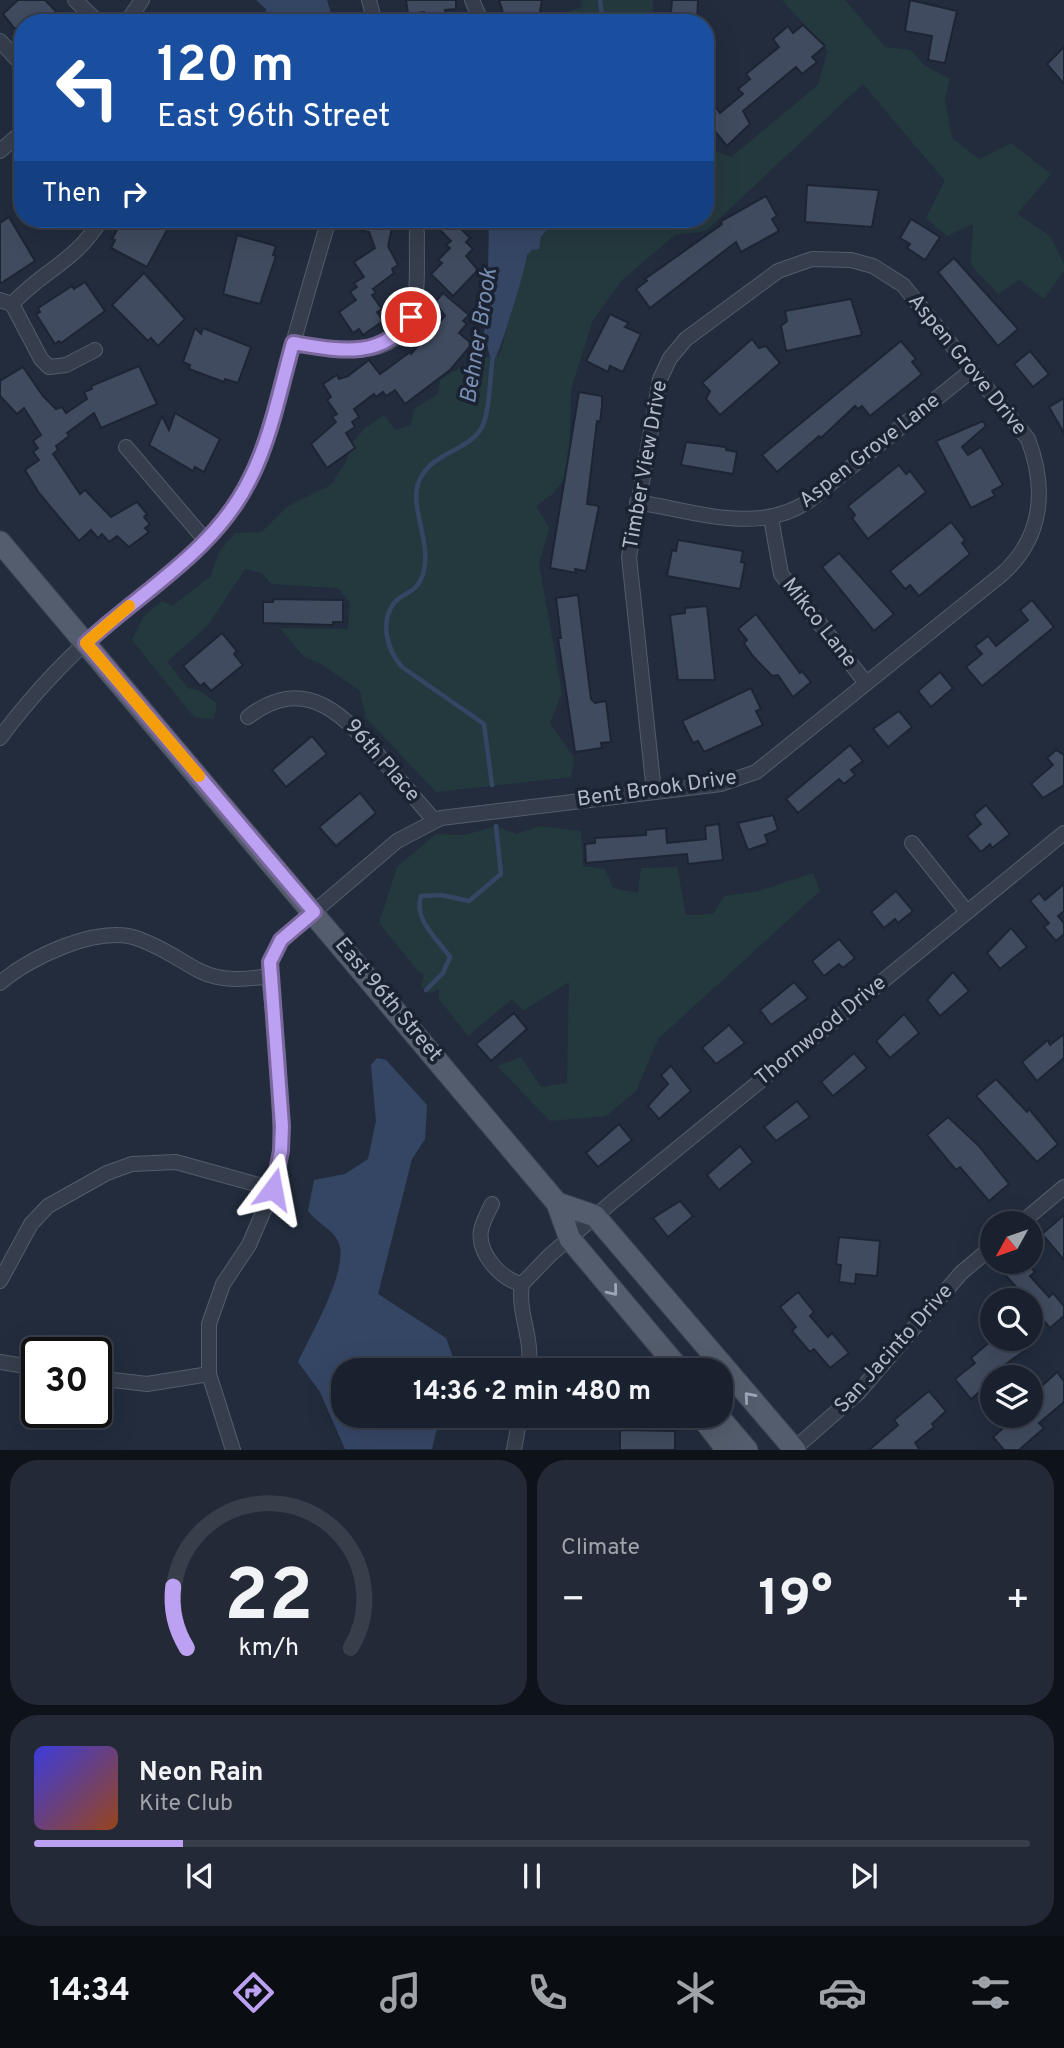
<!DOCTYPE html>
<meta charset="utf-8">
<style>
:root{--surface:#1a212e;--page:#232936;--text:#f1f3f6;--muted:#9fa3aa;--line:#383e4a;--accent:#bca0f2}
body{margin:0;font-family:Overpass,sans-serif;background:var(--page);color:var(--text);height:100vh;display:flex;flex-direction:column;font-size:26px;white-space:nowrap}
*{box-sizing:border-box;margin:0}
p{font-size:23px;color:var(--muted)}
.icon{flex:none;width:38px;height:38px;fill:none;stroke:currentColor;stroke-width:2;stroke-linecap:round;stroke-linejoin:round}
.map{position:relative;height:1450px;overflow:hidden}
.panel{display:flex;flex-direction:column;gap:10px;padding:10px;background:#0e1219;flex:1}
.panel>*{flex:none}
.hud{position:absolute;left:14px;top:14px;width:700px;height:214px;border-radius:28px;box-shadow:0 7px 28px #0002,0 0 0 2px var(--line);background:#1a4fa0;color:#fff;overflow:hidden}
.needle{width:46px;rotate:230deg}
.buttons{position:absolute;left:980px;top:1211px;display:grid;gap:14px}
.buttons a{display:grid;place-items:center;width:63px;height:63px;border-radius:50%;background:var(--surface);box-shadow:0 7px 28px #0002,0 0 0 2px var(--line);font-size:35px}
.speed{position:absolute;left:21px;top:1337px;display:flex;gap:14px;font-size:35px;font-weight:700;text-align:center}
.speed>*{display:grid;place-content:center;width:91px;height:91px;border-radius:50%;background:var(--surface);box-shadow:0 7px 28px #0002,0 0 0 2px var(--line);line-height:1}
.speed .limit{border:4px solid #111;border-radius:10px;background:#fff;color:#111}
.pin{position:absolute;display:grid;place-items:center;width:60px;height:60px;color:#fff;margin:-30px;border:4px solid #fff;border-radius:50%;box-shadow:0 2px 7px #0007}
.me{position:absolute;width:77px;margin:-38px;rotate:13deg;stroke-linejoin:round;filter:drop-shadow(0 0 5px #0008)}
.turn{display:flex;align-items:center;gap:24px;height:147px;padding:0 28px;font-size:32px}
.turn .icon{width:91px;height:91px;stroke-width:2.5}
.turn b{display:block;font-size:49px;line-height:60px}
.then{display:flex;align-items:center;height:66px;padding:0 28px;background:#0003;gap:14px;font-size:26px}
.big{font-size:52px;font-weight:700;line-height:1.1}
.panel .tile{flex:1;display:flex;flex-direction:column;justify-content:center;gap:10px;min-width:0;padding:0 24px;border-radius:28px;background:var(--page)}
.panel .dial{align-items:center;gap:0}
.dial svg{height:182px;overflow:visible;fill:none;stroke:var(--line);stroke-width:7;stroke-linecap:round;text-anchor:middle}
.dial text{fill:var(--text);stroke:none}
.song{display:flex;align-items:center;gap:21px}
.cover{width:84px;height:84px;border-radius:10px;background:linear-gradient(135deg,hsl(240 70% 55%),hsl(20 70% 35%))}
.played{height:7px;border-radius:4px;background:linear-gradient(90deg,var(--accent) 15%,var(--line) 15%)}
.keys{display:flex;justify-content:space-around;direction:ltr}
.heat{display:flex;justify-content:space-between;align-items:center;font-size:38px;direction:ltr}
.panel .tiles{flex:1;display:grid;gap:10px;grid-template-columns:1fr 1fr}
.tile:last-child{grid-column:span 2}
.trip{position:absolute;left:331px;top:1358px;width:402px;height:70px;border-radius:28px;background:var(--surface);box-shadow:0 7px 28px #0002,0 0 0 2px var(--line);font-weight:700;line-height:70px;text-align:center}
.tabs{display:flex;height:112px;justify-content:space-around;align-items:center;background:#0a0d12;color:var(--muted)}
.tabs .icon{width:49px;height:49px}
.tabs .on{color:var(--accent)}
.tabs b{font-size:32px;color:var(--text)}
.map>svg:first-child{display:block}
</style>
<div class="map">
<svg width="1064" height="1450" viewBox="0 0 1064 1450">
<rect width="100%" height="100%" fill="#222c3d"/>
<g fill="#24393e">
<path d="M581,0H653L652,23H563L562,14L582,7Z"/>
<path d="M782,0H845L885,47L911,50L925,66L950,79L945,99L952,138L979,159L1011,143L1051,174L1017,214L1050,236L1064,264V271L1044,299L1019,280L998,294L971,265L973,224L947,236L926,218L945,181L863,84L706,231L675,235L622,280L593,320L571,389L569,472L554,493L536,506L549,528L539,564L562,693L550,723L574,758L571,777L436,792L366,718L360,691L323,665L303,656L280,628L348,629L350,603L338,588L271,584L262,573L245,569L208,625L167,662L188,688L200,691L217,703L214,719L194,717L132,640L143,617L162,601L172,606L211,576L219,552L235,533L262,532L288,506L331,485L348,458L349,447L364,429L384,415L395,430L411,425L414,409L438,394L440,380L479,356L495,358L500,354L527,255L557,219H705V146L731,157L818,85L828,51Z"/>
<path d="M496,826L517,834L540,826L581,831L583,866L605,869L613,888L638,893L641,868L677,867L686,915L713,914L724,896L759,891L813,873L820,891L658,1039L636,1091L606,1116L550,1121L497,1066L521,1057L541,1087L567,1083L569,982L523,1011L512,999L468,1036L439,999V989L430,993L421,987L424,974L418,971L379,923L397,867L436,834L465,835Z"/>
</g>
<g fill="#354665">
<path d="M256,0H327L334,23H266V9Z"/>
<path d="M489,219H557L541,237L539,249L532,250L527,255C526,267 500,353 495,358L490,357L484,333L487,317L482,304L488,274Z"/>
<path d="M377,1058L386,1060L427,1105L425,1139L412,1159L378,1294L446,1338L454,1360L451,1370H343V1416H440L432,1449H345L320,1392L298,1362C310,1336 351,1267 338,1241C332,1229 316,1222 308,1211L314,1180L345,1174L368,1159L376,1121L371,1065Z"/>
</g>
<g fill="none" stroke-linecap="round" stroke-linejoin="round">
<g stroke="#354665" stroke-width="4.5">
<path d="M600,0L603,23"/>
<path d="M492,785L484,724L402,667C388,651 379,623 394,603C404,591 416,595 423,574C433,542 407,505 420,479C433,452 466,452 481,429C490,415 490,373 493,355"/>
<path d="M426,990L443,973L450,957C437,938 413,920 421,896L441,895L469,901L501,874L496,826"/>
</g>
</g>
<g fill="#414b5f" stroke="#1d2534" stroke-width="2">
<path d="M18,0H45L67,23H22L15,29L3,14Z"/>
<path d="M406,0H456V9L445,10L447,23H425L424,12L408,14Z"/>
<path d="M499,0H542L538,23H501L503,13Z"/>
<path d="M672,0H698L697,23H670Z"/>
<path d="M910,0L957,11L945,63L928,60L932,36L905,31Z"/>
<path d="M803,25L825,46L812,57L817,62L802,74L796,67L743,111L750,124L727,146L705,119V114L715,106L720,113L743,94L738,89L750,79L746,74L779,47L773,39L788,26L793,33Z"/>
<path d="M1064,47V84L1047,64Z"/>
<path d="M807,185L879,190L872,227L805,222Z"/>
<path d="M766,196L777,216L772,219L779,231L741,252L736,242L650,308L636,289L647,281L645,279L722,224L720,222Z"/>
<path d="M9,217L35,261L0,284V223Z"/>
<path d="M123,219H173L147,267L111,248L115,240L112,239Z"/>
<path d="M364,219H394L388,246L398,265L392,269L394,273L373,289L376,293L372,295L382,309L377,312L383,321L363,335L359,329L353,333L339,312L356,300L350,292L357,287L354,283L364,277L354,262L375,248L369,232L361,230Z"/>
<path d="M429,219H474L462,230L470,238L466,242L473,249L466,256L478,270L453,296L431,274L442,263L438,260L450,248L446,245L451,241Z"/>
<path d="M911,219L940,237L925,260L907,248L910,244L900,238Z"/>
<path d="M237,235L276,246L273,255L276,256L260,304L223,294Z"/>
<path d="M954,258L1018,329L998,346L938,272Z"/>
<path d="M144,273L185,319L158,346L151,338L148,341L112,305Z"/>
<path d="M85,282L105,311L61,343L59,341L55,344L36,314L40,312L38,308L72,286L74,289Z"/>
<path d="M443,293L469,315L463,321L467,324L459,333L472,344L450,370L405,404L395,390L386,396L383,392L376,397L374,394L354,409L359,417L352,422L355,427L346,433L355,448L327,468L311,444L336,422L332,417L337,414L327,400L331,397L323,384L337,375L339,379L348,376L369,360L380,374L410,352L411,354L445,316L435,302Z"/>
<path d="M851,299L862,335L786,351L781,326L787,321L785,311Z"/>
<path d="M610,314L629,323L625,327L641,334L623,372L610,366L608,372L586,361Z"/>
<path d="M195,328L201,334L203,328L251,347L238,383L225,379L224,382L189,369L190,365L183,362Z"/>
<path d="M752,339L759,348L766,346L780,363L720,415L706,399L710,391L702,383Z"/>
<path d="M901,341L916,359L912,362L922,374L870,416L862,406L858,409L855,406L821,438L819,436L777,472L762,455Z"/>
<path d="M1030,351L1049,374L1033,387L1014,364Z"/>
<path d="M139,366L157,404L101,428L94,413L67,433L69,436L56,446L58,450L53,454L80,494L85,490L111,517L137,502L147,514L144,517L150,524L145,528L149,532L129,547L117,536L109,542L102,534L98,538L91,530L79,541L39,493L25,470L39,460L33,452L38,448L33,441L41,435L24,408L17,414L0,396V381L23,367L43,396L56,409L62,407L66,413L87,399L84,392L92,389L91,386Z"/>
<path d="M579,392L602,396V406L600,422L597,421L587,504L599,506L586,571L575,569L576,573L550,568Z"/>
<path d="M1064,398V433L1049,407Z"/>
<path d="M175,413L220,439L204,472L195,467L193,471L149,445L162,416L169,430Z"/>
<path d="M983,421L986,426L962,447L968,455L981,447L1003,485L992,491L995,496L971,508L936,441Z"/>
<path d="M686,442L726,447V450L737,452L733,474L681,465Z"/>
<path d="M899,465L906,474L910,471L926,492L868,539L852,518L855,515L848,506Z"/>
<path d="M951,522L965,540L962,543L970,554L919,596L910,585L905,589L890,571Z"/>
<path d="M678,540L743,551L741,562L745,563L740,589L667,576L672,550L676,551Z"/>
<path d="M839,553L894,614L874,631L822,567Z"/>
<path d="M578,595L591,699L595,703L606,701L611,742L601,743L602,748L575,752L558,638H561L556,598Z"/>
<path d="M273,599L343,600V622H333V625L263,623V602H273Z"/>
<path d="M1032,600L1054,627L982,686L966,667L982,654L975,646L988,636L996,646L1028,620L1020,610Z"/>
<path d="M707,606L715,680H678L670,615L685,613V608Z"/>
<path d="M756,614L800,673L802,671L811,682L793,697L778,675L772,676L752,655L744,643L747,640L738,629Z"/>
<path d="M222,633L237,651L234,654L243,665L211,691L204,683L200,686L183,666Z"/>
<path d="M940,672L953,688L931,707L918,691Z"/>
<path d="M751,688L761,709L756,711L763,725L704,752L698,741L693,743L682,721Z"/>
<path d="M899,711L912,727L888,747L873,729Z"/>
<path d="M312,736L327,754L286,787L272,770Z"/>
<path d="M850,745L863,761L851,770L855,775L844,784L839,779L798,813L786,799Z"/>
<path d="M1056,750L1064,755V785L1043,798L1031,784L1053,765L1047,758Z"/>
<path d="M360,793L376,813L336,846L319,827Z"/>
<path d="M986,805L1010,834L992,848L990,844L981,852L967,836L981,824L974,815Z"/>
<path d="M773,815L778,830L765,835L768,843L748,850L738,823Z"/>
<path d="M719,824L723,860L688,864L687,854L586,863L585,844L595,843V838L646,835V830L666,828L667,843L706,839L705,826Z"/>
<path d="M1064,884V911L1058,916L1064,923V934L1056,941L1044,927L1049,923L1030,901L1039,893L1045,900Z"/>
<path d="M896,891L913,911L898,923L895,919L884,928L871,912Z"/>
<path d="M1011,928L1027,947L1000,969L987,953Z"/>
<path d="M839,939L855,958L843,968L839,964L824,976L812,961Z"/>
<path d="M953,972L969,991L940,1016L927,1000Z"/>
<path d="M794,982L808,998L771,1025L760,1010Z"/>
<path d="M514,1013L527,1029L491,1061L476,1044Z"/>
<path d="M904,1014L919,1033L890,1058L876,1041Z"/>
<path d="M729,1025L745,1043L716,1064L702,1048Z"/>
<path d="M1064,1034V1058L1037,1081L1022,1062L1048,1040L1050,1045Z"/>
<path d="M854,1053L867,1068L833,1096L821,1082Z"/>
<path d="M671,1066L691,1091L659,1119L648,1106L668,1084L661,1075Z"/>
<path d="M996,1079L1027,1112L1029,1109L1058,1144L1037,1162L976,1096Z"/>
<path d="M797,1101L810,1117L776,1141L764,1127Z"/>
<path d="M948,1117L978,1145L1009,1184L989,1201L960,1167L956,1170L927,1135Z"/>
<path d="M619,1124L632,1140L598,1167L586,1153Z"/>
<path d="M740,1146L753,1162L719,1190L707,1175Z"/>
<path d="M680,1201L693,1216L668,1237L653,1218Z"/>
<path d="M1064,1215V1260L1042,1234Z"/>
<path d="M839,1237L880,1241L877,1276L856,1274L855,1284L839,1282L841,1265L836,1264Z"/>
<path d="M1008,1262H1026L1035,1272L1030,1276L1049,1297L1053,1293L1064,1306V1316L1050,1328L1031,1306V1300H1018L1011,1292L1017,1288L1000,1269Z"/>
<path d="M798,1292L814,1312L810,1316L828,1337L832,1333L849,1353L830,1368L814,1349L810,1352L792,1331L796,1327L780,1307Z"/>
<path d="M1002,1339H1023L1030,1347L986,1378L990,1383L971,1399L955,1379L975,1363L971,1358L992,1340L995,1344Z"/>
<path d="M1057,1372L1064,1381V1402L1039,1423L1044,1428L1019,1450H1004L993,1437L1008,1424L1001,1416H1031V1396Z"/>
<path d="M929,1391L946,1411L932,1424L934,1427L915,1443L920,1450H869L898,1425L894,1420Z"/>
<path d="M620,1430L675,1431V1450H620Z"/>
</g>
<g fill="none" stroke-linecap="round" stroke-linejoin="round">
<g stroke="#545c6b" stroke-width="16">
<g id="street">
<path d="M75,0L99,23"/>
<path d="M369,0L375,23"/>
<path d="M472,0L482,23"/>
<path d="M126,23L142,0"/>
<path d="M0,41L23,66"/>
<path d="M0,151L23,131"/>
<path d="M0,300L12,304L41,359L49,367L66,365L95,350"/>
<path d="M12,304C43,270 77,261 101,219"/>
<path d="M293,343C329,349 391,364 410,318C420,294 416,259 417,233"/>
<path d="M126,447L206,541"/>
<path d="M637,502C693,511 760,536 810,500L972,370"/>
<path d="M771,518L781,574L866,683"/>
<path d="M248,717C307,671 348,719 384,762C401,781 417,801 434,820"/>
<path d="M0,738C31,696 66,659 105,625C143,593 186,565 218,528C259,481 271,420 288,362C301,314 315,267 329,219"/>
<path d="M912,843L967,912"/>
<path d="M0,983C30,957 99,924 139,939C199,962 196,988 269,976"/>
<path d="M492,1204C488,1212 483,1221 481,1230C477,1254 502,1280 522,1284C517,1314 534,1337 528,1370"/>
<path d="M1021,1223L1064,1187"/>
<path d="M0,1281L31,1224L48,1206L107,1173L132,1164L176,1162L273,1189"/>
<path d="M522,1284L550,1255L612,1202L1064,833"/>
<path d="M0,1362L37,1368"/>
<path d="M96,1378L147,1384L209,1374"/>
<path d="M794,1449L858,1393L961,1273L992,1247"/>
<path d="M233,1450L209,1374V1324L223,1284L249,1245L273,1189L281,1151L278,1056L269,976L270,962L281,940L397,841L441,818L721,784L756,772L1001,575C1043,538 1047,489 1028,439L903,285L873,266L851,260L812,259L778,271L686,339L670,358L660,379L629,557L654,792"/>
<path d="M514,1450L520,1416"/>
</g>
</g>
<g stroke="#3f4756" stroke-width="23">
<g id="primary">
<path d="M0,542L557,1203L570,1239L680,1370"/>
<path d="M557,1203L595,1216L795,1450"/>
<path d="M701,1416L727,1450"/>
<path d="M718,1416L747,1450"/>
</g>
</g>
<use href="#street" stroke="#363e4d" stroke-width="14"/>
<use href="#primary" stroke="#545d6d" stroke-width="21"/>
</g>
<defs><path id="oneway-chevron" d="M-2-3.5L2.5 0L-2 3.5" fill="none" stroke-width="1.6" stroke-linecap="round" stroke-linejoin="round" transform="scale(1.75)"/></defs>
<g stroke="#9ea7b7">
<use href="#oneway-chevron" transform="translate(613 1291) rotate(51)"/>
<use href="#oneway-chevron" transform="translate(749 1397) rotate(-131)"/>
</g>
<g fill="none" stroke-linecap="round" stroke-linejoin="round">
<g stroke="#7a689d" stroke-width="18">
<path id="route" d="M273,1189L281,1151L282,1126L270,962L281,940L314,912L86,643C142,591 214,551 249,481C271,439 280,389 293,343C336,350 383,361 411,317"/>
</g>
<use href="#route" stroke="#bca0f2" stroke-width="12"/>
<path stroke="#f59e0b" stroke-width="12" d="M129,606L86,643L199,776"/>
</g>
<g text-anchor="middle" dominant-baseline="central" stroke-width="7" stroke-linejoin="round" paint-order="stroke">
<g font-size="21" fill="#b1b9c9" stroke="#1b2332">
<text transform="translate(967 365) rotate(51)">Aspen Grove Drive</text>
<text transform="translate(870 451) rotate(-38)">Aspen Grove Lane</text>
<text transform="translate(646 465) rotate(-80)">Timber View Drive</text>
<text transform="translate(819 623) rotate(52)">Mikco Lane</text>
<text transform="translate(382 761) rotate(49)">96th Place</text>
<text transform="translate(657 789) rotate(-8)">Bent Brook Drive</text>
<text transform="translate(388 1000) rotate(50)">East 96th Street</text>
<text transform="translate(821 1031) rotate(-39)">Thornwood Drive</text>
<text transform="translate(894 1349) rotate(-48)">San Jacinto Drive</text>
</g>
<g font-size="23" font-style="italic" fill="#788db2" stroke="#1b2332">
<text transform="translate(480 336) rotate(-81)">Behner Brook</text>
</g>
</g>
</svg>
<div class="buttons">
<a><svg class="needle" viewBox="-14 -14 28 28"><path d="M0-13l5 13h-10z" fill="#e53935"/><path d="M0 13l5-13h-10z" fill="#9fa3aa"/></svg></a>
<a><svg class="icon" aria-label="search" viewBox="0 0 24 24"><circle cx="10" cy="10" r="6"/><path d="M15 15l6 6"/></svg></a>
<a><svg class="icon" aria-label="layers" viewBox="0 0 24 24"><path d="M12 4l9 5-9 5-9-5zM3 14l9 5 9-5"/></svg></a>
</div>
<div class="speed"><div class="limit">30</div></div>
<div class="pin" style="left:411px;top:317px;background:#d93025"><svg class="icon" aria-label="arrive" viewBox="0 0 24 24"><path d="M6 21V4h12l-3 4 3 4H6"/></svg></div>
<svg class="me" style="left:273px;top:1189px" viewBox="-20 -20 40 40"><path d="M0-17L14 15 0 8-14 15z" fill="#bca0f2" stroke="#fff" stroke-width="4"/></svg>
<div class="trip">14:36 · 2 min · 480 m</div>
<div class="hud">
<div class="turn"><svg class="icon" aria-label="left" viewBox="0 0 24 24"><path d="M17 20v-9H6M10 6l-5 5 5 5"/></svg><div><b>120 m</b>East 96th Street</div></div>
<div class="then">Then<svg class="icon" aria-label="right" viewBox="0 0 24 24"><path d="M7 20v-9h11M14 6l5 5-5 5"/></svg></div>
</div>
</div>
<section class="panel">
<div class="tiles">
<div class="tile dial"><svg viewBox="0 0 100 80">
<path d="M14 69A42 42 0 1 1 86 69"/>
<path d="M14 69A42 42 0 0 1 8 42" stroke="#bca0f2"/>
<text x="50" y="56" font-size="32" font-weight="700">22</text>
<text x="50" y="72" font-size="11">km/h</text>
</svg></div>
<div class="tile"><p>Climate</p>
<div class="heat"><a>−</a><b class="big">19°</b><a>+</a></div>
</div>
<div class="tile">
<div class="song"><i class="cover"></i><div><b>Neon Rain</b><p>Kite Club</p></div></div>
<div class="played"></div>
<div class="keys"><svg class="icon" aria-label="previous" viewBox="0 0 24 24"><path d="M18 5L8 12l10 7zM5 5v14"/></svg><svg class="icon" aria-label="pause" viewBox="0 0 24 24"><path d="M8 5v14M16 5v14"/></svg><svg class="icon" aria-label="next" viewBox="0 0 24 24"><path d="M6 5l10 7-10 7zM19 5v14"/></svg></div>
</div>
</div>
</section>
<nav class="tabs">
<b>14:34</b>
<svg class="icon on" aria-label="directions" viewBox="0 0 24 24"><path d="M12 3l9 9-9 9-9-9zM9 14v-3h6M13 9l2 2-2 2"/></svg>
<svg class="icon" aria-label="music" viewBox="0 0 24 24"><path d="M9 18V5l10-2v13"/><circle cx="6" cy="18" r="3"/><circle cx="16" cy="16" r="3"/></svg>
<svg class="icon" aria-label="phone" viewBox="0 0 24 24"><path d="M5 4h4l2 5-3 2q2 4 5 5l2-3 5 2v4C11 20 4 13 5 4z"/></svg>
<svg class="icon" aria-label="climate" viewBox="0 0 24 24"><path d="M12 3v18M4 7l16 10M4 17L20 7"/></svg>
<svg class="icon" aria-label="car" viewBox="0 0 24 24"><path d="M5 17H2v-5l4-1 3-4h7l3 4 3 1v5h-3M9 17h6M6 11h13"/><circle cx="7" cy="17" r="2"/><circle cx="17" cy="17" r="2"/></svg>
<svg class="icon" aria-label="filters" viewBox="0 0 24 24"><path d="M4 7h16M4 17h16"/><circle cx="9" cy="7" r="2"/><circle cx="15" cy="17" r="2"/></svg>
</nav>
